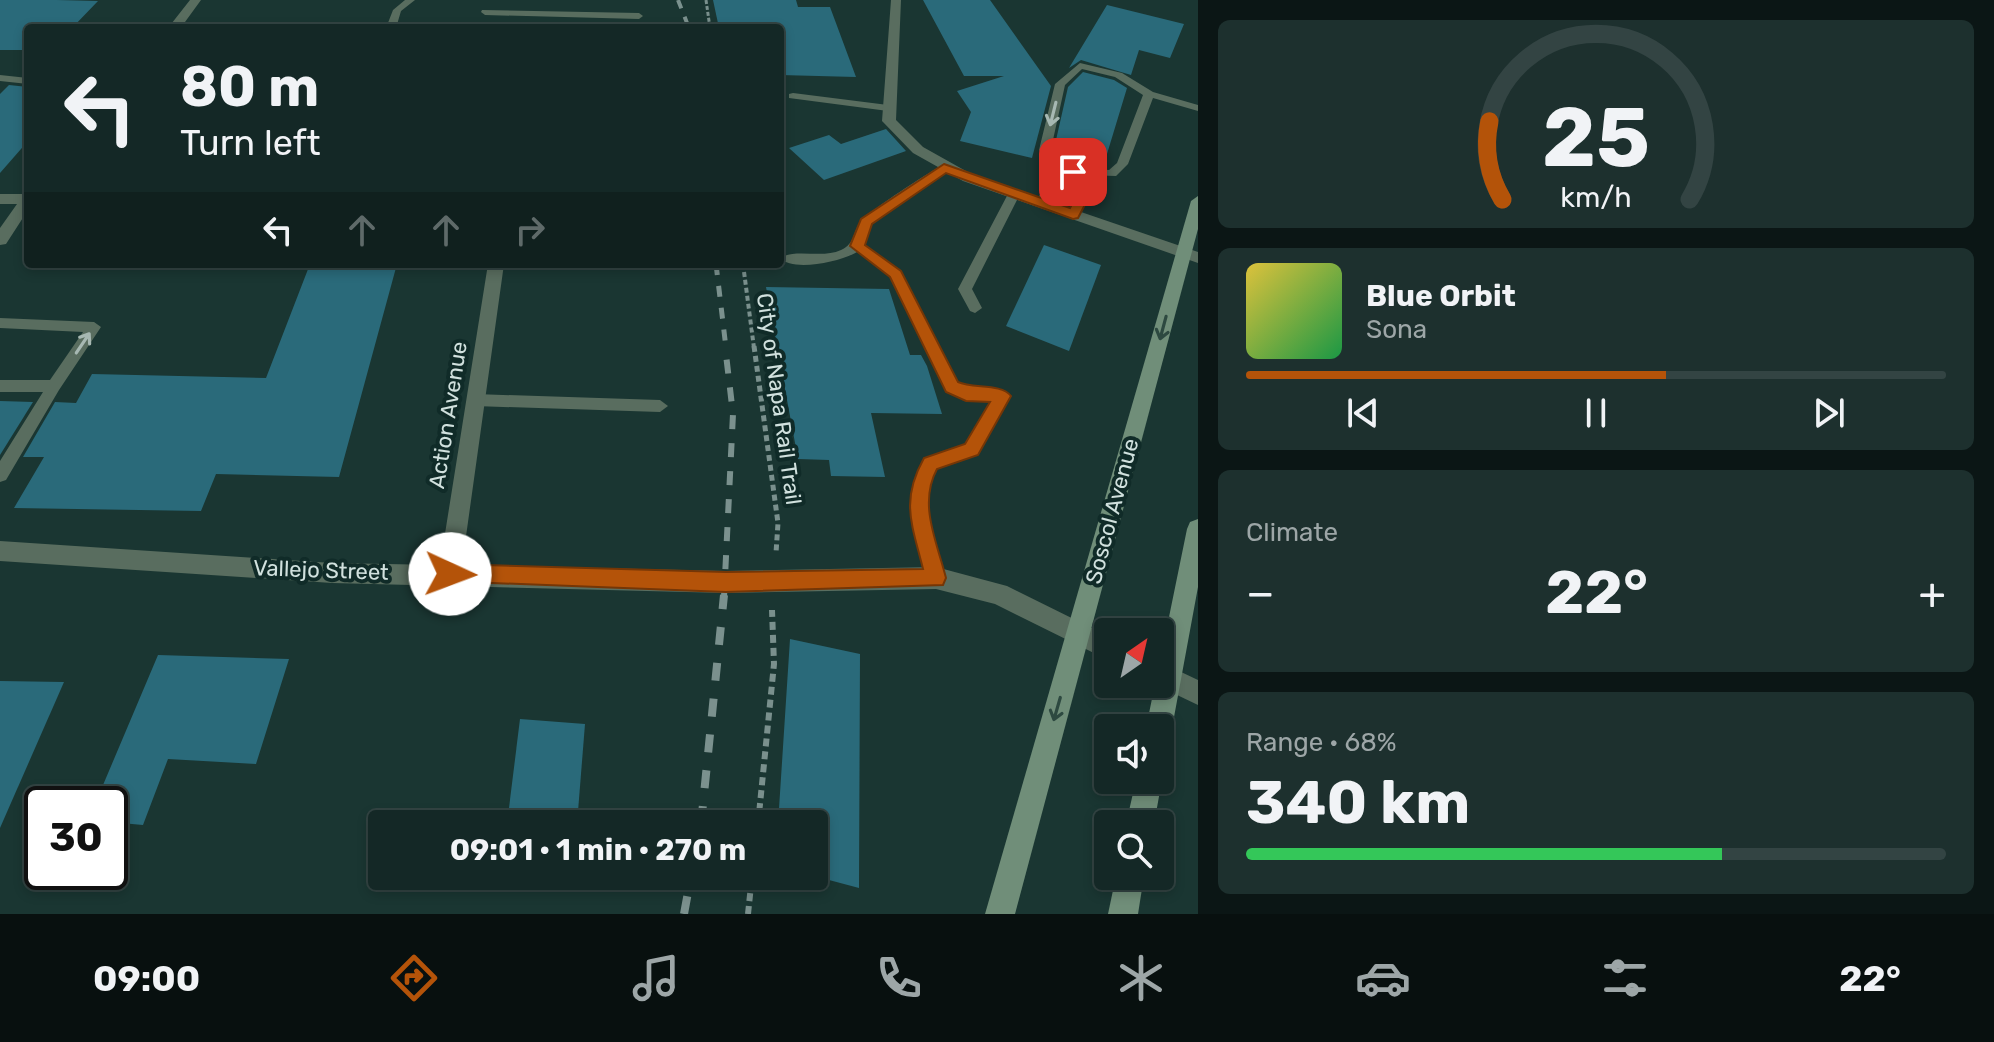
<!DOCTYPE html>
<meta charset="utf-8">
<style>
:root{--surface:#142826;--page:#1d302e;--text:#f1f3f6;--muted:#9da6a7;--line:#334443;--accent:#b45309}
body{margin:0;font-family:Rubik,sans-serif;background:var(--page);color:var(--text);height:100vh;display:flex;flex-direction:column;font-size:30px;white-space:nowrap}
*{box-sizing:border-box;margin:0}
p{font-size:26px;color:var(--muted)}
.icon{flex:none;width:44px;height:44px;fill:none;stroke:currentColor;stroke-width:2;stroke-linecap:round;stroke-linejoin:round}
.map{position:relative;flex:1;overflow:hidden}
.side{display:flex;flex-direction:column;gap:20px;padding:20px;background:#0b1615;width:796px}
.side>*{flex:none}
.hud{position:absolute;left:24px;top:24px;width:760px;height:244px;border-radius:8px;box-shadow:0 4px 12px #0003,0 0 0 2px var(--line);background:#142826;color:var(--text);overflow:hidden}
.needle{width:52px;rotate:34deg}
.fabs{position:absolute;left:1094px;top:618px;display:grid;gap:16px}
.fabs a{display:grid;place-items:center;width:80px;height:80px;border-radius:8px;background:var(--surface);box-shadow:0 4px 12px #0003,0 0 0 2px var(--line);font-size:40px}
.speed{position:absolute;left:24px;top:786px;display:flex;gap:16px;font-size:40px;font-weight:700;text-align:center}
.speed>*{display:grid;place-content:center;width:104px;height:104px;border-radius:50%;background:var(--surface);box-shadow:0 4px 12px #0003,0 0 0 2px var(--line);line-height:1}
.speed .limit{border:4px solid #111;border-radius:12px;background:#fff;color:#111}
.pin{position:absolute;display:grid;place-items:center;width:68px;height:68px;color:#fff;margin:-34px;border-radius:16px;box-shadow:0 4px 12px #0006}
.me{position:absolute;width:88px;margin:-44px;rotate:92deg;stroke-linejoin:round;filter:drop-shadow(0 0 6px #0008)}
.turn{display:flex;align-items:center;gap:28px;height:168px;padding:0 24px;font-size:36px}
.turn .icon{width:104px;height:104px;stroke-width:2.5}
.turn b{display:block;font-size:56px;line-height:68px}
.lanes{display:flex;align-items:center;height:76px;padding:0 24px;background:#0003;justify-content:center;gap:40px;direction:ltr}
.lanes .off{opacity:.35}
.big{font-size:60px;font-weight:700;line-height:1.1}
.side .card{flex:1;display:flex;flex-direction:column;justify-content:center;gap:12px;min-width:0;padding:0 28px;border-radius:12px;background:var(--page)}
.side .dial{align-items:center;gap:0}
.dial svg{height:208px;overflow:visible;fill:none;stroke:var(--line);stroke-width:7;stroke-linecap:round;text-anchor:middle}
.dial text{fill:var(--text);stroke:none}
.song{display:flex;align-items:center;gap:24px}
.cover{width:96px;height:96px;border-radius:12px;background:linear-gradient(135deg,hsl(50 70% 55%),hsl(140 70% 35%))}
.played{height:8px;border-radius:4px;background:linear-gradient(90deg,var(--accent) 60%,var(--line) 60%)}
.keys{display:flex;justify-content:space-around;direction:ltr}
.heat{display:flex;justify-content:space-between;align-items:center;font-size:44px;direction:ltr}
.charge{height:12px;border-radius:6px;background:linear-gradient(90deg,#34c759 68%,var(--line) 0)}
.trip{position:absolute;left:368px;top:810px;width:460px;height:80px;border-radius:8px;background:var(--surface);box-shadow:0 4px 12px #0003,0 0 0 2px var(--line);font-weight:700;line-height:80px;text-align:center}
.menu{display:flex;height:128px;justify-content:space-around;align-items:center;background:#08100f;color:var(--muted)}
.menu .icon{width:56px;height:56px}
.menu .active{color:var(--accent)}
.menu b{font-size:36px;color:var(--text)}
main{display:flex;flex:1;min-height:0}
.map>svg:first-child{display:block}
</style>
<main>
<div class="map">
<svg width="1198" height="914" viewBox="0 0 1198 914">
<rect width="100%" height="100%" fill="#1a3632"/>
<g fill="#2a6a7a">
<path d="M0,0H57L98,1L72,28H28V50H0Z"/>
<path d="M713,0H796L798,7H830L856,77L780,75V28H719Z"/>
<path d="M923,0H990L1051,86L1032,158L960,141L971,112L957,91L1004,76H964Z"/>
<path d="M1107,5L1184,24L1170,58L1139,50L1131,75L1081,60L1069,68Z"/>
<path d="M1083,72L1114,80L1127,88L1107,154L1075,145L1071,138L1056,140L1068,87Z"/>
<path d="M9,85L28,87V141L0,173V94Z"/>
<path d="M886,129L906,151L824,180L789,148L829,135L841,144Z"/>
<path d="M1044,245L1101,265L1069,351L1006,326Z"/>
<path d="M310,264H397L339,477L216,474L201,511L14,508L44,457H23L55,402L76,403L92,374L266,378Z"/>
<path d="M766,287L889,289L910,355H921L927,366L942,414L871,413L885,477L831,476L829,460L798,459Z"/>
<path d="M0,401L33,402L0,455Z"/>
<path d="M790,639L860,654L859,888L814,876V824H778Z"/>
<path d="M158,655L289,659L256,764L168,759L143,825L110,822V804H95Z"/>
<path d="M0,681L64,682L0,828Z"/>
<path d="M520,719L585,724L577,824H507Z"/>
<path d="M500,876H573L572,890L499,884Z"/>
</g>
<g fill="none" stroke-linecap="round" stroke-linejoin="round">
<path stroke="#7a908d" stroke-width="3" stroke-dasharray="4 2" stroke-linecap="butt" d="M706,0L710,28"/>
<path stroke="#7a908d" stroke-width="4" stroke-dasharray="5 3" stroke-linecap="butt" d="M743,264L754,348"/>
<path stroke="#7a908d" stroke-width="5" stroke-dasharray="6 4" stroke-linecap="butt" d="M754,346L778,523L776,553"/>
<g stroke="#7a908d" stroke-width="6" stroke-dasharray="8 5" stroke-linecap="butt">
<path d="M758,824L774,664L772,610"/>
<path d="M748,914L752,876"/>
</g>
<g fill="#596d5f" fill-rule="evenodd">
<path d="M405,0H415L401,11L396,28H386L393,10Z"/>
<path d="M482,10L639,13L643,16L639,19L485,15L481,12Z"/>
<path d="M1080,63L1122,73L1153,92L1198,105V111L1153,98L1128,164L1116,176L1083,175L1055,167L1039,150L1055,84ZM1082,69L1115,77L1143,95L1117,163L1109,170L1083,168L1066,161L1073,143L1071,141H1063L1057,155L1051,149L1065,85Z"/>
<path d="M0,75L28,78V84L0,81Z"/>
<path d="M793,93L888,105L893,108L888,111L789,98V94Z"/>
<path d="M944,165L948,166V170L871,224L864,245L901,271L957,383C973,391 999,384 1010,396L977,455L937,468C920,505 935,541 945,578L942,584L936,586L930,584L927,578C915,532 903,504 925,458L965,445L991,401L966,400L947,391L891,277L857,252C841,262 792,272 780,258C796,248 822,259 841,250C856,243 852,232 861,221C867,213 934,168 944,165Z"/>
<path d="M1071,174L1075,176L1091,193L1077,218H1069L1067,215L1079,193L1068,182L1057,185L1045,206H1037L1035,203L1049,179Z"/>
<path d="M1014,190L1020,194L972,289L982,308L975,313L970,311L958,289L1008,194Z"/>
<path d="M0,318L94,322L101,327L59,390L6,480L0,482V461L43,392H0V380H50L83,332L0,328Z"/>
<path d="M475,394L660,400L668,406L660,412L475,406L467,400Z"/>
</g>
<g fill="#596d5f" fill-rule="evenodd">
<path d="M190,0H201L185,22L482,24L488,27L168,28Z"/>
<path d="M891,0H901L896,120L923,147L973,175L1198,252V263L963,181L913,153L882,121Z"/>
<path d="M0,194H28V210L6,244L0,245V228L17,204H0Z"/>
<path d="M488,264H504L462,565L726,571L936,567L1007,586L1108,636V660L995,604L936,589L726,593L332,583L0,561V541L332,563L440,565Z"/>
<path d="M1160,662L1198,680V705L1154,684H1160Z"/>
</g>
<g fill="#708e79" fill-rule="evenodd">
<path d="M1198,196V229L1015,914H985L1191,201Z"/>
<path d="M1198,519V587L1172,728L1168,737L1160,740V728H1146L1155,684H1160V661L1187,529L1190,522Z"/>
<path d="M1160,775L1162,780L1154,824H1126L1136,780H1160Z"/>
<path d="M1116,876H1144L1138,914H1108Z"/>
</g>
<path stroke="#7b918e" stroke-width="4" stroke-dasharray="9 9" stroke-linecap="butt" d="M678,0L689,28"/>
<path stroke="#7b918e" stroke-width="5" stroke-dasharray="11 11" stroke-linecap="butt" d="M716,264L726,348"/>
<path stroke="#7b918e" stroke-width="6" stroke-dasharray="14 14" stroke-linecap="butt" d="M724,597L733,414L725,346"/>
<g stroke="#7b918e" stroke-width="8" stroke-dasharray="18 18" stroke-linecap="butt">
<path d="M701,824L724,595"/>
<path d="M684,914L691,876"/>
</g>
</g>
<defs><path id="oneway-shaft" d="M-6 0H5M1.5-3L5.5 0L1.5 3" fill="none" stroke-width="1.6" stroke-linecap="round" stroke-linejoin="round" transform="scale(2)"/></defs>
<g stroke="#a7b8b2">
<use href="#oneway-shaft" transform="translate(1053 114) rotate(104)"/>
<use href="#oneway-shaft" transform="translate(83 343) rotate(-56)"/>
</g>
<g stroke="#2d4940">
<use href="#oneway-shaft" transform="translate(1163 328) rotate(105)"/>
<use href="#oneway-shaft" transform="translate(1057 709) rotate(106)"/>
</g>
<path fill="#b45309" stroke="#753606" stroke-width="2" d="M944,164L1070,208L1078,193L1065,178L1068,169H1077L1078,178L1091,193L1078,218L1073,219L946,173L872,224L865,245L901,271L958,382C973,389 1001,383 1011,396L978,455L937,469C918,504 937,542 946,578L943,585L726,592L442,581L439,574L442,567L450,564L726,572L923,569C912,524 900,501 924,458L965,444L990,402L966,401L946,392L890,277L850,246L861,219Z"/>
<g text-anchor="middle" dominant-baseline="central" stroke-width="8" stroke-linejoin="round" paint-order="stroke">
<g font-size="22" fill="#d1e1de" stroke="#102b28">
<text transform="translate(779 399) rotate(82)">City of Napa Rail Trail</text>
<text transform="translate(448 415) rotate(-81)">Action Avenue</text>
<text transform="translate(1112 511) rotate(-75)">Soscol Avenue</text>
<text transform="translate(321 570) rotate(2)">Vallejo Street</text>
</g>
</g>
</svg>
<div class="fabs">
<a><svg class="needle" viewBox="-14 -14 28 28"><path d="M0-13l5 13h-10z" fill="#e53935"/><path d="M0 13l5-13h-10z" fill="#9da6a7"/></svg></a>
<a><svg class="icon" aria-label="sound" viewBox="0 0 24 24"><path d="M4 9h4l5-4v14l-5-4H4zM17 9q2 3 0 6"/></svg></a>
<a><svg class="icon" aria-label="search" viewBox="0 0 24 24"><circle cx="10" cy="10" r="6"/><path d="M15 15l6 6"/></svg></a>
</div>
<div class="speed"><div class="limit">30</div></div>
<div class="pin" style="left:1073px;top:172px;background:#d93025"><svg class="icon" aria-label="arrive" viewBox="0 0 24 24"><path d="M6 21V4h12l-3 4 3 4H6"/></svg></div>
<svg class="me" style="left:450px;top:574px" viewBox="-20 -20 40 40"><circle r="19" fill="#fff"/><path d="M0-13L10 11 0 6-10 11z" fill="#b45309"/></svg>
<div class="trip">09:01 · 1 min · 270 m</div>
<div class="hud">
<div class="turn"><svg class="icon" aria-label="left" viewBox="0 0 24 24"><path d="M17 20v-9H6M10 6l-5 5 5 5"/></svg><div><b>80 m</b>Turn left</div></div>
<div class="lanes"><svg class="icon" aria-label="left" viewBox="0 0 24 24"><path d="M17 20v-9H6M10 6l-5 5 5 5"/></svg><svg class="icon off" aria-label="ahead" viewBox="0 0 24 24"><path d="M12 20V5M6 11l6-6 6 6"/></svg><svg class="icon off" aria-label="ahead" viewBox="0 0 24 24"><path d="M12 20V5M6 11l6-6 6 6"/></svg><svg class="icon off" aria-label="right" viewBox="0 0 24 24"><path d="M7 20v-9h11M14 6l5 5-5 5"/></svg></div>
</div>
</div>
<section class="side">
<div class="card dial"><svg viewBox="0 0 100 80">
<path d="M14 69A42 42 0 1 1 86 69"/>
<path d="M14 69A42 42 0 0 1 9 39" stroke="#b45309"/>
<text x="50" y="56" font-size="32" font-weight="700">25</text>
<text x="50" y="72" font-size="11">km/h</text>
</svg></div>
<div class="card">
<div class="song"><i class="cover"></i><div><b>Blue Orbit</b><p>Sona</p></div></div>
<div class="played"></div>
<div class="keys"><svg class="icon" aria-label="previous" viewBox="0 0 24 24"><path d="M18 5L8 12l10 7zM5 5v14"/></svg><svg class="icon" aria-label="pause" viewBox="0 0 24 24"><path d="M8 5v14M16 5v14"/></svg><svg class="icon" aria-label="next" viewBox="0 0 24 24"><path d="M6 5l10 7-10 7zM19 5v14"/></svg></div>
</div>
<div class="card"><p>Climate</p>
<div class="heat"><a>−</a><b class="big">22°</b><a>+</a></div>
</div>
<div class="card"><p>Range · 68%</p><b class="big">340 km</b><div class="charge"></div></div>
</section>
</main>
<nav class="menu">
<b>09:00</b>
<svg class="icon active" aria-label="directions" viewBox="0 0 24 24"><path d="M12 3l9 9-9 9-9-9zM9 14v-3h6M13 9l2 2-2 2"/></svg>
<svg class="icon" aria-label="music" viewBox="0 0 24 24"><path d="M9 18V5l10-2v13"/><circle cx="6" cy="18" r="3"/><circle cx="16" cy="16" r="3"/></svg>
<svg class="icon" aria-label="phone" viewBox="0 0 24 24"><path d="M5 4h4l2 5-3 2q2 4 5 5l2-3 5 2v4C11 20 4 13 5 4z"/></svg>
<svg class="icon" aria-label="climate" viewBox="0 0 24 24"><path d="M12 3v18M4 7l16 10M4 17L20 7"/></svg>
<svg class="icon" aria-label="car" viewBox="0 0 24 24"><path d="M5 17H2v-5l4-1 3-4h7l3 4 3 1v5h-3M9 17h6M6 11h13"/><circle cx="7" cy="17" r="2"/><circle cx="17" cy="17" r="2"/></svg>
<svg class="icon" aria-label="filters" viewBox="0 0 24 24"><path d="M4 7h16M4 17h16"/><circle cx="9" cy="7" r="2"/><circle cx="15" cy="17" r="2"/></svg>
<b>22°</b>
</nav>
